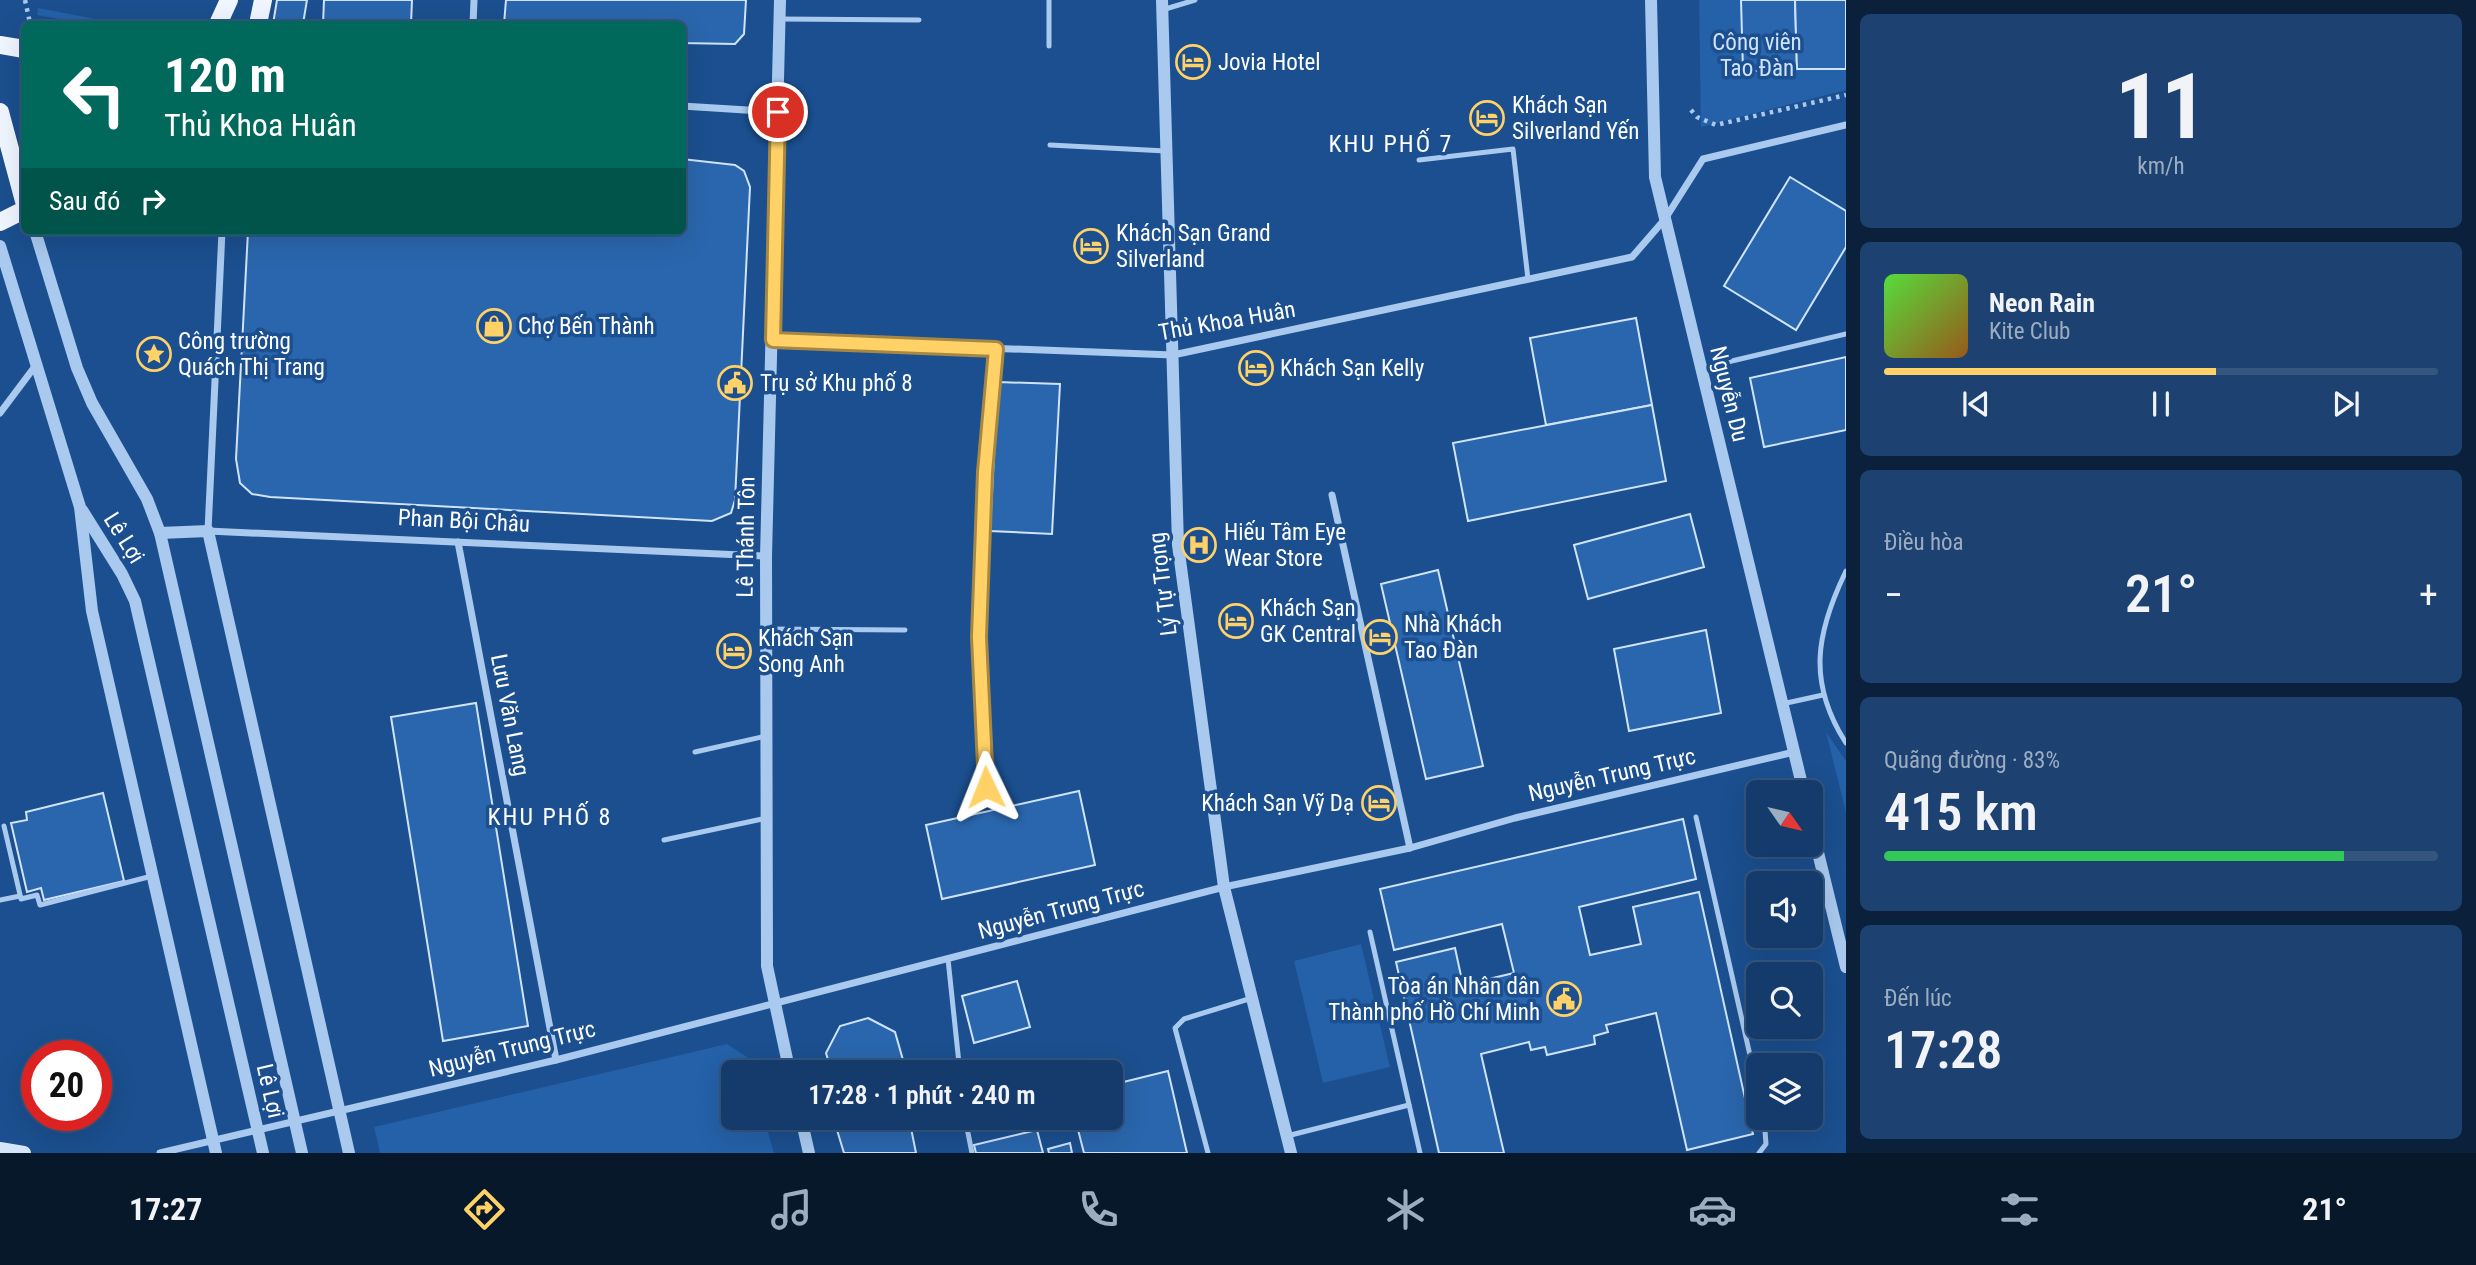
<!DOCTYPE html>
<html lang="vi">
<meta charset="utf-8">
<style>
:root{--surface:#143b6b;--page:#1d4271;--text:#f1f3f6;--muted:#9dadc1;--line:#33557e;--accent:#ffd166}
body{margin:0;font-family:"Roboto Condensed",sans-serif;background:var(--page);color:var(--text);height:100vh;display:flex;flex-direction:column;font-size:26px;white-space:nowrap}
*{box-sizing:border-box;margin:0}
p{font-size:23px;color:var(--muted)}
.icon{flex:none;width:38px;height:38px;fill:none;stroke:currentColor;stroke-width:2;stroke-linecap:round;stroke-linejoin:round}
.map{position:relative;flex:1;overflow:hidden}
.side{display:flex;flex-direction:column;gap:14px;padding:14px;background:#0b203b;width:630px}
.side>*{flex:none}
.guide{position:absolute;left:21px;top:21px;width:665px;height:214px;border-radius:10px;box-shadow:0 7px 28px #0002,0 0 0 2px var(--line);background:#00695c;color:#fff;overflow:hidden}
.needle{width:46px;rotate:124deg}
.tools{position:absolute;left:1746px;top:780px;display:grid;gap:14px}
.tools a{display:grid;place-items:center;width:77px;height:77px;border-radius:10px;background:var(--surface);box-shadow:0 7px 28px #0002,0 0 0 2px var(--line);font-size:35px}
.speed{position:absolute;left:21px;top:1040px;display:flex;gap:14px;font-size:35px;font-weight:700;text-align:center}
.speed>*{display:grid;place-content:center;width:91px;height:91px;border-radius:50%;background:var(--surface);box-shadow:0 7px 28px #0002,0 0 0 2px var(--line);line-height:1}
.speed .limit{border:10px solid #d22;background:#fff;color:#111}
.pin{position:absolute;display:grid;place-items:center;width:60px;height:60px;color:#fff;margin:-30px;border:4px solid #fff;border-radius:50%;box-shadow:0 2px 7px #0007}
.me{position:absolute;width:77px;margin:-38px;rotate:358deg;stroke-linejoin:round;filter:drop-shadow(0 0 5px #0008)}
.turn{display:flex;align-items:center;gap:24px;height:147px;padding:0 28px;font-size:32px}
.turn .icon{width:91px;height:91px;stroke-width:2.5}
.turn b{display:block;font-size:49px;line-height:60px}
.then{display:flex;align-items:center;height:66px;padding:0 28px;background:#0003;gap:14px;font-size:26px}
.big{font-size:52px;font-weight:600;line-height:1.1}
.side .card{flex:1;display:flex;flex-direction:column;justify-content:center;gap:10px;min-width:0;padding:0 24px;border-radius:10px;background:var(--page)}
.side .dial{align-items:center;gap:0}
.dial b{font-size:91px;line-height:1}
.song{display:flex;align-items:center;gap:21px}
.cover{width:84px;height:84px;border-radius:10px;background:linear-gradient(135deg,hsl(110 70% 55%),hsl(30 70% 35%))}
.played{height:7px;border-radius:4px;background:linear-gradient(90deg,var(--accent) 60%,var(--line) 60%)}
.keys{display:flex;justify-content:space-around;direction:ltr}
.heat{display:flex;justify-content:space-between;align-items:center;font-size:38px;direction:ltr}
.charge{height:10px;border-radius:5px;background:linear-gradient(90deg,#34c759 83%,var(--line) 0)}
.trip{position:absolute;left:721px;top:1060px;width:402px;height:70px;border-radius:10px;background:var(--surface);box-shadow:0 7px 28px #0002,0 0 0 2px var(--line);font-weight:600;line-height:70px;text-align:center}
.tab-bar{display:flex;height:112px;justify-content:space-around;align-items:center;background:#08182b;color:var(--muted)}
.tab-bar .icon{width:49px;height:49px}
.tab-bar .active{color:var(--accent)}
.tab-bar b{font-size:32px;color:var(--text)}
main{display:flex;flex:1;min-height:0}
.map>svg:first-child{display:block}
</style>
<main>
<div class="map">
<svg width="1846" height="1153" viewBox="0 0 1846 1153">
<rect width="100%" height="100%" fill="#1b4f8f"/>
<g fill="#2461a8">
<path d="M1699,0H1846V90L1701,127Z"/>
<path d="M38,8L122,24H87L37,15Z"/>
<path d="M1826,732L1846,761V813Z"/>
<path d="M1361,944L1390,1067L1323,1083L1294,961Z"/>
<path d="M727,1044L747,1057L752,1073H733V1118H764L774,1153H380L374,1127Z"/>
</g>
<g fill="#2a66ad" stroke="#cfe3fa" stroke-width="2">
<path d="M277,0H307L303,24H273Z"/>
<path d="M324,0H412L411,24H323Z"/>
<path d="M506,0H746L744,34L735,44L682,43V24H504Z"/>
<path d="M1741,0H1795L1797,69L1743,71Z"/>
<path d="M1795,0H1846V69H1797Z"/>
<path d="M682,159L735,165L744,171L750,187L735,500L731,513L712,521L270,497L252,494L240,483L236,459L248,231H682Z"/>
<path d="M1790,177L1846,211V247L1796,330L1724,286Z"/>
<path d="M1636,318L1652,405L1546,425L1530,338Z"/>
<path d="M1846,357V430L1764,447L1750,378Z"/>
<path d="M998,382L1060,384L1052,534L990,531Z"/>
<path d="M1652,405L1666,481L1468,521L1453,443Z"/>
<path d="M1690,514L1704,567L1588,599L1574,545Z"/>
<path d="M1438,570L1483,766L1426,779L1381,584Z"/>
<path d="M1706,630L1721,713L1629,731L1614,649Z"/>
<path d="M476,703L528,1026L443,1041L391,717Z"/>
<path d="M1079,791L1095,865L942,899L926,825Z"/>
<path d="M103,793L124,881L44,900L41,888L27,892L11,823L27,820L26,812Z"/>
<path d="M1683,819L1696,879L1579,907L1590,955L1641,944L1633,907L1699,892L1753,1134L1687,1150L1656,1013L1606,1025L1608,1032L1594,1036L1595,1044L1547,1055L1545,1047L1531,1050L1529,1042L1481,1054L1504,1153H1439L1396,962L1455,948L1463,985L1514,973L1502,924L1394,950L1380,889Z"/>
<path d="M1017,981L1030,1027L974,1043L962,996Z"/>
<path d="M868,1018L895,1032L903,1060L896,1073H832L826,1053L840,1026Z"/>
<path d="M1168,1071L1187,1153H1084L1075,1118H1111V1085Z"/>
<path d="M892,1118H909L916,1153H844L837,1130Z"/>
<path d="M1037,1130L1043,1153H976L974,1145Z"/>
<path d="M1070,1143L1072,1153H1049L1048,1149Z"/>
</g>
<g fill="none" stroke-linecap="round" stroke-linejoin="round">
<g stroke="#a9c9ee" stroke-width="4.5" stroke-dasharray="3.5 5" stroke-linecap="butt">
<path d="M25,0L30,23"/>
<path d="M1691,110L1697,117L1716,125L1846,95"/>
</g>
<g stroke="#a9c9ee" stroke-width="5">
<path d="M1049,0V46"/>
<path d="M1162,10L1195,0"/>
<path d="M779,19L919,20"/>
<path d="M1050,145L1166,151"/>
<path d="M1419,160L1513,149L1528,279"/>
<path d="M1702,368L1846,334"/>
<path d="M1846,571C1816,633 1807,682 1846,743"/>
<path d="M766,629L905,630"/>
<path d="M1782,704L1823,695"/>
<path d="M695,752L766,736"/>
<path d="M986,787L980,637L985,472L996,349"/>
<path d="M1696,817L1759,1095"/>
<path d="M4,826L21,899L37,895L40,905L152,876"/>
<path d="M664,840L767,818"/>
<path d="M0,900L20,896"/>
<path d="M1370,932L1420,1153"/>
<path d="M948,959L960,1073"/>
<path d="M965,1118L972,1153"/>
<path d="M1287,1136L1409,1105"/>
<path d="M1208,1153L1175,1028L1184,1019L1252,998"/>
<path d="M1759,1153L1766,1144L1764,1118"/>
</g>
<g stroke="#a9c9ee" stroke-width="7">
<path d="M473,24L474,0"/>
<path d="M682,106L778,112"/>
<path d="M222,231L208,531L766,556"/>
<path d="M773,340L1173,355L1632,257L1665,219L1703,159L1846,125"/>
<path d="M0,413L36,365"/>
<path d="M1332,495L1410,848"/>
<path d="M458,542L556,1060"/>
<path d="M160,1153L556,1060L1224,887L1410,848L1515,818L1794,752"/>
</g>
<g stroke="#a9c9ee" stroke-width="12">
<path d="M780,0L766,556L767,966L790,1073"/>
<path d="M1162,0L1178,545L1224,887L1291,1153"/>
<path d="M1651,0L1655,177L1804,793"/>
<path d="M35,231L77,368L92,403L147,499L160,533L302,1153"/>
<path d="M0,246L80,507L92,611L216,1153"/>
<path d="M82,510L122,574L135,601L263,1153"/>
<path d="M160,533L208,531L349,1153"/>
<path d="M1811,824L1846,967"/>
<path d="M801,1118L809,1153"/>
</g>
<path stroke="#d6e6fa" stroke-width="14" d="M0,1149L24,1153"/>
<g stroke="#f0f6ff" stroke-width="18">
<path d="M218,24L229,0"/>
<path d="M258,24L263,0"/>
<path d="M0,45L24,49"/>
<path d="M0,112L24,201"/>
<path d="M0,222L24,210"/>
</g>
</g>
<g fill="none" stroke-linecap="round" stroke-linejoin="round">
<g stroke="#a68842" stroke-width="18">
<path id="route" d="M778,112L773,340L996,349L985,472L979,637L986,787"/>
</g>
<use href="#route" stroke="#ffd166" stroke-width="12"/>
</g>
<defs>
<g id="hotel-ring" transform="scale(1.75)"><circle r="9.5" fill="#1b4f8f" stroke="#ffd166" stroke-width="1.5"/><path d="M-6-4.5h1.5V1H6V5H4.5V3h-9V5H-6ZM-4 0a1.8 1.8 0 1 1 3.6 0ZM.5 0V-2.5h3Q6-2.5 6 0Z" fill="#ffd166"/></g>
<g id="shop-ring" transform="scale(1.75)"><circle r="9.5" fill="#1b4f8f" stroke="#ffd166" stroke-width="1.5"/><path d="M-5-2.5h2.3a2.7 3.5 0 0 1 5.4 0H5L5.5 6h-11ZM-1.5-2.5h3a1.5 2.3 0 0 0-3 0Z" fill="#ffd166"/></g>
<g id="sight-ring" transform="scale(1.75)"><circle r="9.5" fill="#1b4f8f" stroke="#ffd166" stroke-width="1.5"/><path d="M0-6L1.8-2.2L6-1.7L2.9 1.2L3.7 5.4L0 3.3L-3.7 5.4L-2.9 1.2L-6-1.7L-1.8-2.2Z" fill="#ffd166"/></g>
<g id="civic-ring" transform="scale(1.75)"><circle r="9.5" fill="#1b4f8f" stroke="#ffd166" stroke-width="1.5"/><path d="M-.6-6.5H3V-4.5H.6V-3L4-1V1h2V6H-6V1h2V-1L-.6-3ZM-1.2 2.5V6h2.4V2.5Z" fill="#ffd166"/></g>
<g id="hospital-ring" transform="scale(1.75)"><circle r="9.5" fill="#1b4f8f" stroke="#ffd166" stroke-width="1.5"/><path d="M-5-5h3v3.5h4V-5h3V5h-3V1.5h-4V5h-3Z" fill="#ffd166"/></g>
</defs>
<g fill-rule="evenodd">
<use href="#hotel-ring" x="1193" y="62"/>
<use href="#hotel-ring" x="1487" y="118"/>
<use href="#hotel-ring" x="1091" y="246"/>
<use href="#shop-ring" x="494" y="326"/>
<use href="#sight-ring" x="154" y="354"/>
<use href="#hotel-ring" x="1256" y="368"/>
<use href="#civic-ring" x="735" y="383"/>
<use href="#hospital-ring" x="1199" y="545"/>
<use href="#hotel-ring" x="1236" y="621"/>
<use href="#hotel-ring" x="1380" y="637"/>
<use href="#hotel-ring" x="734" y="651"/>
<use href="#hotel-ring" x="1379" y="803"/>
<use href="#civic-ring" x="1564" y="999"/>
</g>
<g text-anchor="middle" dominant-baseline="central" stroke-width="7" stroke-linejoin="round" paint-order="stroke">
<g font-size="23" fill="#cfe3fa" stroke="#1b4f8f">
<text x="1757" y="42">Công viên<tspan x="1757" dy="26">Tao Đàn</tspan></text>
</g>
<g font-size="23" fill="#fff" stroke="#1b4f8f" text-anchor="start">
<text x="1218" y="62">Jovia Hotel</text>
<text x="1512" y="105">Khách Sạn<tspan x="1512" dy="26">Silverland Yến</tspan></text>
<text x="1116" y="233">Khách Sạn Grand<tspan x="1116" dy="26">Silverland</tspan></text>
<text x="518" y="326">Chợ Bến Thành</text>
<text x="178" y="341">Công trường<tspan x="178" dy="26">Quách Thị Trang</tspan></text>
<text x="1280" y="368">Khách Sạn Kelly</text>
<text x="760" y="383">Trụ sở Khu phố 8</text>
<text x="1224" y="532">Hiếu Tâm Eye<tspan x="1224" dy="26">Wear Store</tspan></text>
<text x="1260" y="608">Khách Sạn<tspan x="1260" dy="26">GK Central</tspan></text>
<text x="1404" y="624">Nhà Khách<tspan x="1404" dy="26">Tao Đàn</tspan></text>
<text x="758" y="638">Khách Sạn<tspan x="758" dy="26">Song Anh</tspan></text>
<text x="1354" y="803" text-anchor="end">Khách Sạn Vỹ Dạ</text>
<text x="1540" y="986" text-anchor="end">Tòa án Nhân dân<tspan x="1540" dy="26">Thành phố Hồ Chí Minh</tspan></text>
</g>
<g font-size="23" fill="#fff" stroke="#1b4f8f">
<text transform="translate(1227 321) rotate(-10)">Thủ Khoa Huân</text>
<text transform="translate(1729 394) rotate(76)">Nguyễn Du</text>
<text transform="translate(464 521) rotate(3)">Phan Bội Châu</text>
<text transform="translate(746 537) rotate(-89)">Lê Thánh Tôn</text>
<text transform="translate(124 538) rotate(58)">Lê Lợi</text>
<text transform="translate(1163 584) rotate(-97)">Lý Tự Trọng</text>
<text transform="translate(510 715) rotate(79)">Lưu Văn Lang</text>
<text transform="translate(1612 775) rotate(-13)">Nguyễn Trung Trực</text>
<text transform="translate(1061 910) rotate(-15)">Nguyễn Trung Trực</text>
<text transform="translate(512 1049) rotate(-14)">Nguyễn Trung Trực</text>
<text transform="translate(270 1091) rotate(77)">Lê Lợi</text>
</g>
<g font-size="24" letter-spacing="2" fill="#fff" stroke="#1b4f8f">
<text x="1391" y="144">KHU PHỐ 7</text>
<text x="550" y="817">KHU PHỐ 8</text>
</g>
</g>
</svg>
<div class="tools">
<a><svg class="needle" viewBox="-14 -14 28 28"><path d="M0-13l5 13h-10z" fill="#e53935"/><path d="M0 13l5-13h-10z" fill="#9dadc1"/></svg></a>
<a><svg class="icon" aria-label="sound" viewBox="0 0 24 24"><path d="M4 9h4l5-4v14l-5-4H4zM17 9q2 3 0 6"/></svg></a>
<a><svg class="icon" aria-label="search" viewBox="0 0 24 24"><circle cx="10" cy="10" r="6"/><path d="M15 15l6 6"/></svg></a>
<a><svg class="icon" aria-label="layers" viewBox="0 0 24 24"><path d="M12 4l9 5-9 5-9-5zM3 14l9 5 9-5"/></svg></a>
</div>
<div class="speed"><div class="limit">20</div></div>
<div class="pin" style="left:778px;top:112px;background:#d93025"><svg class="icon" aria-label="arrive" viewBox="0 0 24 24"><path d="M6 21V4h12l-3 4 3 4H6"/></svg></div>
<svg class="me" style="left:986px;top:787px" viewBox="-20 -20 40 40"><path d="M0-17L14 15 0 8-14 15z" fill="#ffd166" stroke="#fff" stroke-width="4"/></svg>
<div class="trip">17:28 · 1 phút · 240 m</div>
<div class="guide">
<div class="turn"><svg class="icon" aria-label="left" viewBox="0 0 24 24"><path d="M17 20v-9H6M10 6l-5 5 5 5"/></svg><div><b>120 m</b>Thủ Khoa Huân</div></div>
<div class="then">Sau đó<svg class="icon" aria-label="right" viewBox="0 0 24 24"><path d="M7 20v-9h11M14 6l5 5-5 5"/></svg></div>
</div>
</div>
<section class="side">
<div class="card dial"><b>11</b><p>km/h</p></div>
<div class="card">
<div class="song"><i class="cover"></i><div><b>Neon Rain</b><p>Kite Club</p></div></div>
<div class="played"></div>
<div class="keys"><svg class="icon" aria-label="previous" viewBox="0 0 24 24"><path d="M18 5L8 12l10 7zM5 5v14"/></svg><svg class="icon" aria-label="pause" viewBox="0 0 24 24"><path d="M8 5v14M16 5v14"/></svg><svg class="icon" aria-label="next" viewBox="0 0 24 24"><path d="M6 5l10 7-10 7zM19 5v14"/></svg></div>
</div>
<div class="card"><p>Điều hòa</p>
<div class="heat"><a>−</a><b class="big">21°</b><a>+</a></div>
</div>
<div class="card"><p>Quãng đường · 83%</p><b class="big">415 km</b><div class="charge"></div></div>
<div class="card"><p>Đến lúc</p><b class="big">17:28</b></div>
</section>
</main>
<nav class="tab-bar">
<b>17:27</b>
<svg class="icon active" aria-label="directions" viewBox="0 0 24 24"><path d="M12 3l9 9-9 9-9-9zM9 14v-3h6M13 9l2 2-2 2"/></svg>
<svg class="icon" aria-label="music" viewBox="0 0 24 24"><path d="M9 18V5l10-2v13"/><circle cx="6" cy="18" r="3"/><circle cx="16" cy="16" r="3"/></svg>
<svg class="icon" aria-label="phone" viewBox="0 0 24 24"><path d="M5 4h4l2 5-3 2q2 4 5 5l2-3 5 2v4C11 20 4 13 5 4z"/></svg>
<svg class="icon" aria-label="climate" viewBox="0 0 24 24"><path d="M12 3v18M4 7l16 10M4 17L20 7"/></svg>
<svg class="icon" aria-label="car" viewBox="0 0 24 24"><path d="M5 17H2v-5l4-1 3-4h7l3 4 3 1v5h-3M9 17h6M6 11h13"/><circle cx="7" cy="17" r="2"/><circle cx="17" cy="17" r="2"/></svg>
<svg class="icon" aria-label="filters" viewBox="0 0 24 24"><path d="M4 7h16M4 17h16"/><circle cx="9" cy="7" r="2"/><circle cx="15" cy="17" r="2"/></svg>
<b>21°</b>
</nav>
